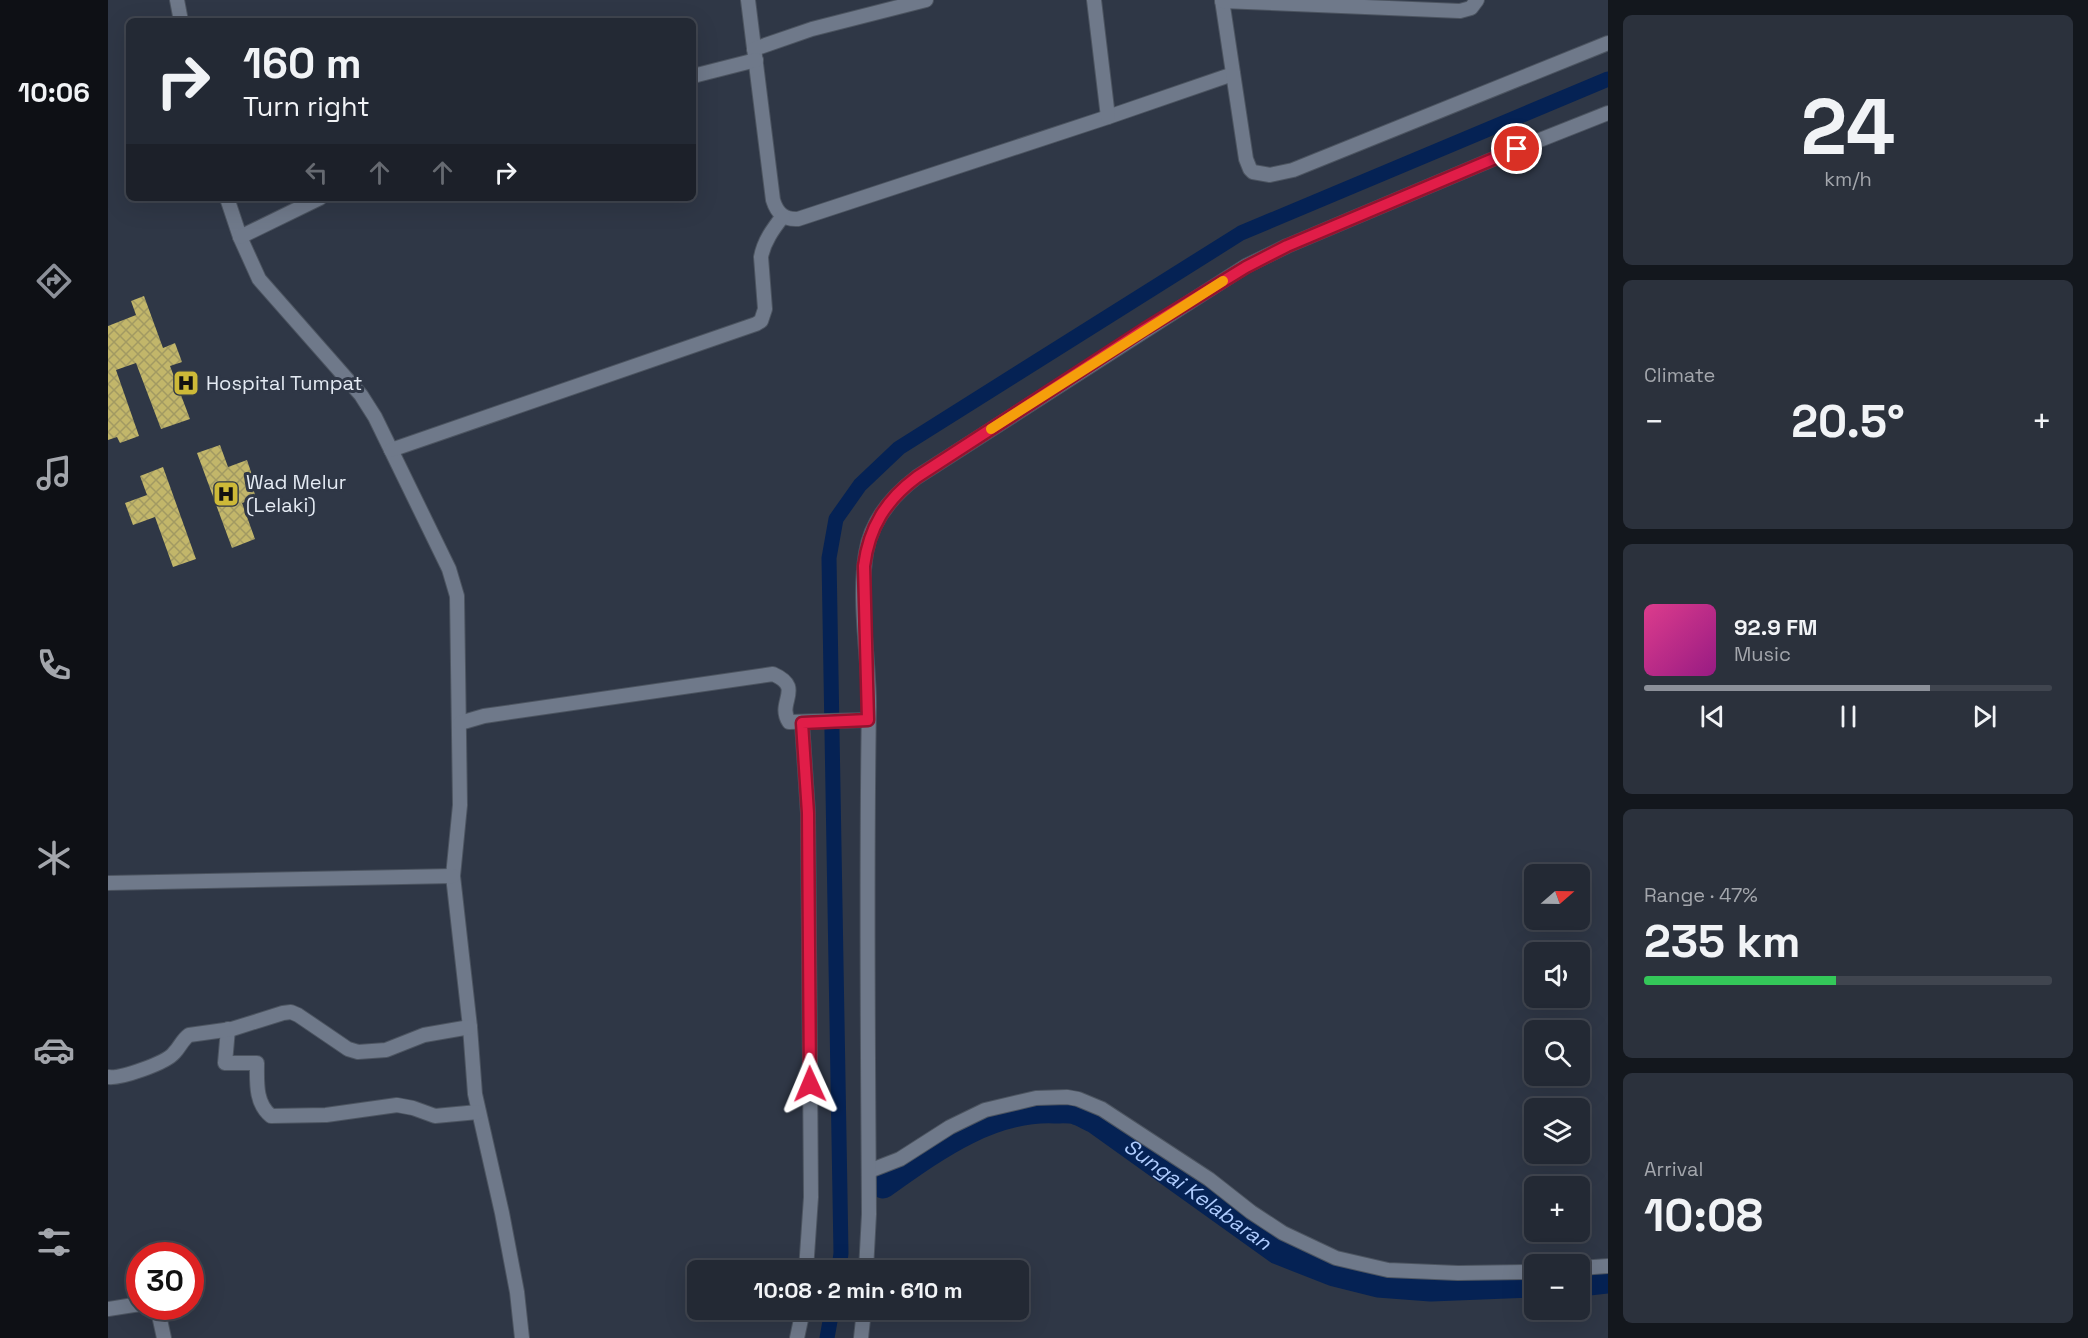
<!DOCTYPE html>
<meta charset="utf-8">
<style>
:root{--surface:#232934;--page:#2b313c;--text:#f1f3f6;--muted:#a3a6ac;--line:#40454f;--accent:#8c9099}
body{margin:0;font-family:"Space Grotesk",sans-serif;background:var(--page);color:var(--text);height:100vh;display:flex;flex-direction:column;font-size:22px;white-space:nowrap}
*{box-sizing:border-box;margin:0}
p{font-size:20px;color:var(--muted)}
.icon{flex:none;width:33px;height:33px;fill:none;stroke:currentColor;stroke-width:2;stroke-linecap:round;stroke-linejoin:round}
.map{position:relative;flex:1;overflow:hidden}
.details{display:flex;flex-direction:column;gap:15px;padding:15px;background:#13171d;width:480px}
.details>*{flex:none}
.hud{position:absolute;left:18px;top:18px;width:570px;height:183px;border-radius:9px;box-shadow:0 6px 24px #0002,0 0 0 2px var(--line);background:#232934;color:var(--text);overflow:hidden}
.needle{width:39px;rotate:70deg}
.tools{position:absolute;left:1416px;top:864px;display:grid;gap:12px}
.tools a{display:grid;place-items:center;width:66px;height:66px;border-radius:9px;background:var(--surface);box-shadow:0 6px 24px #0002,0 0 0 2px var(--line);font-size:30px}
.speed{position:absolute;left:18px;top:1242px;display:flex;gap:12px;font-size:30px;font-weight:700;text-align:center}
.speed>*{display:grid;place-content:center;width:78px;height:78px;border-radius:50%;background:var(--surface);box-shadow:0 6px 24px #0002,0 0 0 2px var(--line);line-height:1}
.speed .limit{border:9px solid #d22;background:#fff;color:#111}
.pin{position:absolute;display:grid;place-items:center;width:51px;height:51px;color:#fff;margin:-26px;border:3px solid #fff;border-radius:50%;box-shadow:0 2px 6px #0007}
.me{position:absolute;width:66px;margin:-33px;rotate:359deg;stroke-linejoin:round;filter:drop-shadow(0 0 4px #0008)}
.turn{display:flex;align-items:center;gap:21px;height:126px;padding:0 18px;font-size:27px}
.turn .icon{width:78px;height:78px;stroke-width:2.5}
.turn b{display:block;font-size:42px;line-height:51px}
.lanes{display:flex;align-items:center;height:57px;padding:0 18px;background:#0003;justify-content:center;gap:30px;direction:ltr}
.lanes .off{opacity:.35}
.big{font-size:45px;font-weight:700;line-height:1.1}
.details .tile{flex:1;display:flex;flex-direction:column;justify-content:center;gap:9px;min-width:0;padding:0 21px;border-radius:9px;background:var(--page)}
.details .dial{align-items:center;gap:0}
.dial b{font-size:78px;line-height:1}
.song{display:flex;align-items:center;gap:18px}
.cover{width:72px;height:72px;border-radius:9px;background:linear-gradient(135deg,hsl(330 70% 55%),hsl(310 70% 35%))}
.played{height:6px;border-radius:3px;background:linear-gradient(90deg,var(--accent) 70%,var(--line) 70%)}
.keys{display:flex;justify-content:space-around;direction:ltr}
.heat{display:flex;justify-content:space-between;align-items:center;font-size:33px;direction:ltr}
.charge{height:9px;border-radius:4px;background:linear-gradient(90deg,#34c759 47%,var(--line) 0)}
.trip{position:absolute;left:579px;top:1260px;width:342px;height:60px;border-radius:9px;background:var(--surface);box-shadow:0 6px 24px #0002,0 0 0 2px var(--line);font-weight:700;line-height:60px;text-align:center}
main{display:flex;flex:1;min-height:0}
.tab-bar{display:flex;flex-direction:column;width:108px;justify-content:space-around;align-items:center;background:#0e1015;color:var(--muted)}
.tab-bar .icon{width:42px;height:42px}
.tab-bar .active{color:var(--accent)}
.tab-bar b{font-size:27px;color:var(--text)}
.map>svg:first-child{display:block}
</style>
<main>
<nav class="tab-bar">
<b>10:06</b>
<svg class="icon active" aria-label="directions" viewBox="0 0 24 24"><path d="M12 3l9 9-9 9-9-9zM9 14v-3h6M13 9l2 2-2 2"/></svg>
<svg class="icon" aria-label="music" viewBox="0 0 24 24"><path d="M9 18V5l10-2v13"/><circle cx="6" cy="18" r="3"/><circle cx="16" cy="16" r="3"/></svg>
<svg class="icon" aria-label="phone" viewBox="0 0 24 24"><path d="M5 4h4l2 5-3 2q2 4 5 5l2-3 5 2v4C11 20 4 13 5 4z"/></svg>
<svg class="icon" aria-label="climate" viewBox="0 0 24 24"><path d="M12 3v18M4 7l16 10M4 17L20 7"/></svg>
<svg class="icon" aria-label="car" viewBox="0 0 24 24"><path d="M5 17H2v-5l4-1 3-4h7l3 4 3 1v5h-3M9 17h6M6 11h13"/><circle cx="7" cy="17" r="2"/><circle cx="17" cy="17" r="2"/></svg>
<svg class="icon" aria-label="filters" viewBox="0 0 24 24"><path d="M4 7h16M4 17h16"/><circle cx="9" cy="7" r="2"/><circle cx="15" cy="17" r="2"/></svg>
</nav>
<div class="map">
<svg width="1500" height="1338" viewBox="0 0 1500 1338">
<defs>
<pattern id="building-cross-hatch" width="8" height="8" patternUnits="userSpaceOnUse" patternTransform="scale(1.5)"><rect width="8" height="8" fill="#c2b66a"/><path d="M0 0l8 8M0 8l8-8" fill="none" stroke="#a29a62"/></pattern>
</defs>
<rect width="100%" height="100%" fill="#2f3746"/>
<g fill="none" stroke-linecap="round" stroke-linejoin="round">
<g stroke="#052254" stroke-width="15">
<path d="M731,1270L733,1253L721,558L728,519L752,485L791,448L1133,233L1500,79"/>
<path d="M719,1338L724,1310"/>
</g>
<g stroke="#052254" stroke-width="27">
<path id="s1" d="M775,1185C826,1149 882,1107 947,1110C954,1110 963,1109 970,1112C976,1114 981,1118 987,1120L1170,1251L1226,1273L1270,1284L1323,1288L1426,1284"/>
<path d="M1472,1283L1500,1280"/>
</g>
</g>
<g fill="url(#building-cross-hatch)">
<path d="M36,296L55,348L67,343L74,362L62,366L82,419L53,429L28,363L8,370L31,436L12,443L9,437L0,440V326L28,315L23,301Z"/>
<path d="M112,445L120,467L139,460L147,484L144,485L148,498L134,503L147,539L124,548L89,453Z"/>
<path d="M55,467L88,559L65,567L47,517L25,525L17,503L39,495L32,476Z"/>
</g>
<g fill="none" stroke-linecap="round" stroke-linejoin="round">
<g stroke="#4c5460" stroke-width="16">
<g id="minor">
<path d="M69,0L73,21"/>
<path d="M640,0L665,200C669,213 676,220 690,219L1000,117L1125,74"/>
<path d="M986,0L1000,117"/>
<path d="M1114,0L1138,159L1142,169L1145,172L1162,175L1185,170L1500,43"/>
<path d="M1114,1L1352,11L1363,8L1369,0"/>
<path d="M646,49L704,29L818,0"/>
<path d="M585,76L648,60"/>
<path d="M119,198L132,237L151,279L253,395L267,417L341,569L349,596L352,805L345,876L362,1027L367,1094L394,1213L409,1292L414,1338"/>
<path d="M132,237L212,198"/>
<path d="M283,450L648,324L653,321L657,309L653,257C656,241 665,229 675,216"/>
<path d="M352,723L376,716L665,674C697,688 668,702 681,722L760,720"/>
<path d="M694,723L700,813L703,1197L698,1270"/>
<path d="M0,883L345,876"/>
<path d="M120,1029L117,1063H149C149,1082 147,1103 163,1116L218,1115L289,1105L305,1108L327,1116L370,1112"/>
<path d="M0,1077C12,1079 58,1063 66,1053C72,1047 74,1040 81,1035L124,1029L175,1013L183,1012L190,1015L240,1049L250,1052L278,1050L316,1035L362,1027"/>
<path d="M761,1171L792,1159L842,1127L877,1110L928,1098L959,1097L970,1099L994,1109L1101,1179L1143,1212L1175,1233L1228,1258L1280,1270L1350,1273L1426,1272"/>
<path d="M1472,1268L1500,1266"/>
<path d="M758,1270L761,1214C760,1045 758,876 761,707C761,658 750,601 758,553C763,521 784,496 809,477L1138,266L1179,246L1409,149L1500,113"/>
<path d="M49,1306L56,1338"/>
<path d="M0,1309L32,1304"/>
<path d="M689,1338L695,1310"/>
<path d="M753,1338L756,1310"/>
</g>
</g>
<use href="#minor" stroke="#6f798a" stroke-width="14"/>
</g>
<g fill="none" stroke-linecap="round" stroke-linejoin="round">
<g stroke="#92132f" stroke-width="15">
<path id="route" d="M702,1084L700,813L694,723L760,720L756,566C761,527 778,500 809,477L1037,329L1138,267L1179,246L1409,149"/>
</g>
<use href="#route" stroke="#e11d48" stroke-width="10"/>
<path stroke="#f59e0b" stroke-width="10" d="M883,429L1115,281"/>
</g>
<defs>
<g id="hospital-square" transform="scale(1.35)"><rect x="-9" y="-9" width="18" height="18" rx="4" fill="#cdb938" stroke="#2f3746"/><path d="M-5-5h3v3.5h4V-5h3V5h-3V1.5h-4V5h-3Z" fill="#111"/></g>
</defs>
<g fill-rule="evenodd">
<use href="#hospital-square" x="78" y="383"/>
<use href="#hospital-square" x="118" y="494"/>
</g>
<g text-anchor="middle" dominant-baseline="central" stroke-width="6" stroke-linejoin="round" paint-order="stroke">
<g font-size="20" fill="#e4eaf3" stroke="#2f3746" text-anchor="start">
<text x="98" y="383">Hospital Tumpat</text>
<text x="138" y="482">Wad Melur<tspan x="138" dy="23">(Lelaki)</tspan></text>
</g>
<g font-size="21" font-style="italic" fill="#afccfe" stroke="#2f3746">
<text stroke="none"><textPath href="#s1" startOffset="360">Sungai Kelabaran</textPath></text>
</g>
</g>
</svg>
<div class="tools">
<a><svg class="needle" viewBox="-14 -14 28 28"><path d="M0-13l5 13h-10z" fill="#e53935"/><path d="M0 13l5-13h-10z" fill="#a3a6ac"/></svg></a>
<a><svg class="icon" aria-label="sound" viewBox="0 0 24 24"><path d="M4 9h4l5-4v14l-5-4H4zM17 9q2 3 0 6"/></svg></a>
<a><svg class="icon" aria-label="search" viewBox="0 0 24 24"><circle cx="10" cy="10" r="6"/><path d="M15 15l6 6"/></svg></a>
<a><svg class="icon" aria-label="layers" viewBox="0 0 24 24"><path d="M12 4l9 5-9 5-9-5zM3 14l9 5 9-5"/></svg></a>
<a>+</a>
<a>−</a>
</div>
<div class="speed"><div class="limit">30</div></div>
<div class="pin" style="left:1409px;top:149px;background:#d93025"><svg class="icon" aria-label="arrive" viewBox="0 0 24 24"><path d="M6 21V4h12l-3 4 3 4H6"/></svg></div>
<svg class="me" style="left:702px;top:1084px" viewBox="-20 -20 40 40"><path d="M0-17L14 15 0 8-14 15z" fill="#e11d48" stroke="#fff" stroke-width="4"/></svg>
<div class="trip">10:08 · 2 min · 610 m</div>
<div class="hud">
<div class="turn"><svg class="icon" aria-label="right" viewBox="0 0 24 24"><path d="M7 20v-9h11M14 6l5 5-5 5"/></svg><div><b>160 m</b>Turn right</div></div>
<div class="lanes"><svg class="icon off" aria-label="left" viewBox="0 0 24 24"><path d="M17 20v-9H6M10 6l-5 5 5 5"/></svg><svg class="icon off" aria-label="ahead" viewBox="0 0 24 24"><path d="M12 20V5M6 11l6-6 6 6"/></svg><svg class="icon off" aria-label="ahead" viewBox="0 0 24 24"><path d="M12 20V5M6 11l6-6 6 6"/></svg><svg class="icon" aria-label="right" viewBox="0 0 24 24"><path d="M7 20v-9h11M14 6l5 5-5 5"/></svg></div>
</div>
</div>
<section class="details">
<div class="tile dial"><b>24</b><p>km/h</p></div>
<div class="tile"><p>Climate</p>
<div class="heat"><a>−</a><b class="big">20.5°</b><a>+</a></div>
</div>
<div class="tile">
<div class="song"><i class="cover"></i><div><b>92.9 FM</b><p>Music</p></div></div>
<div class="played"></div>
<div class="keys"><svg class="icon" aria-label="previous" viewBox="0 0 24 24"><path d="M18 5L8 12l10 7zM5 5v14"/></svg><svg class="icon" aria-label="pause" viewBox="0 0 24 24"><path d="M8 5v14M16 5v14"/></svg><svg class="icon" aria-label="next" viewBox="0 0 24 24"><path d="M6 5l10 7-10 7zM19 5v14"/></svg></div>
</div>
<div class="tile"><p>Range · 47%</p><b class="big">235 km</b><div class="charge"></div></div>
<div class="tile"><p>Arrival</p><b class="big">10:08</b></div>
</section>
</main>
